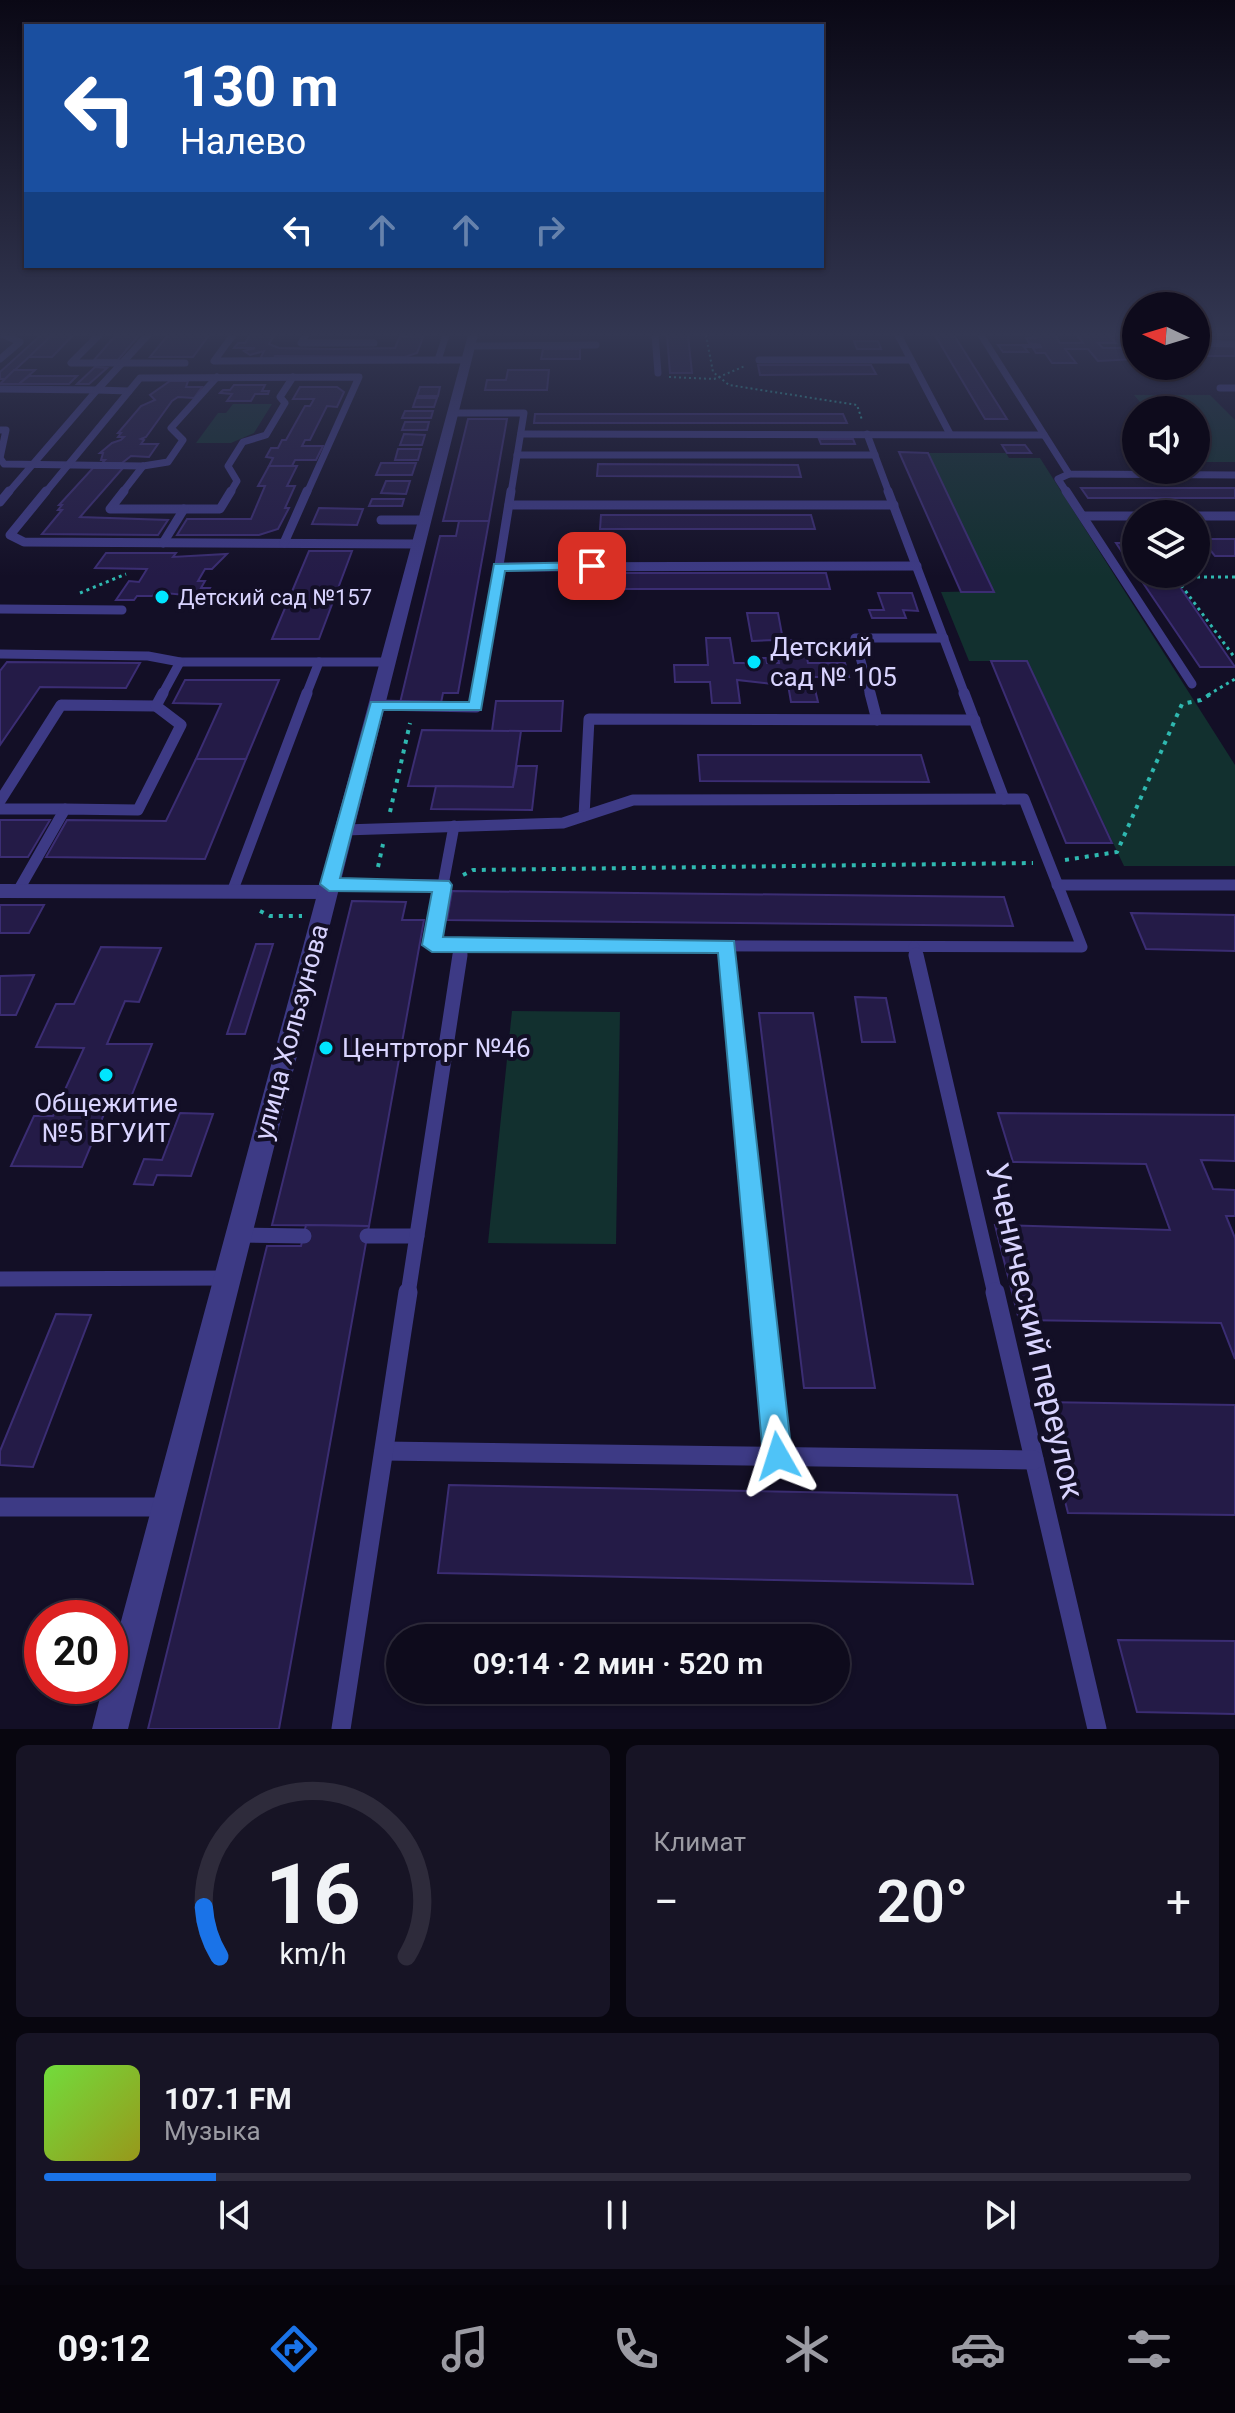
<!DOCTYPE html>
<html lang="ru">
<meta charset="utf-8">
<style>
:root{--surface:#0e0b1c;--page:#171425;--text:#f1f3f6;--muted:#9b9ba3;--line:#2e2b3b;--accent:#1a73e8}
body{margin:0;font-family:Roboto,sans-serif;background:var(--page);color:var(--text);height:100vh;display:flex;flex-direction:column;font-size:30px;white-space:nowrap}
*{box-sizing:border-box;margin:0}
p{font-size:26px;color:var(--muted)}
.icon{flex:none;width:44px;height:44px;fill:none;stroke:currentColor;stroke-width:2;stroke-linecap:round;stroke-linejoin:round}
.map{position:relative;height:1729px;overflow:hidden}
.drawer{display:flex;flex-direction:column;gap:16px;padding:16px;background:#08060f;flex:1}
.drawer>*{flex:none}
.hud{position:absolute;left:24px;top:24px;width:800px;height:244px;border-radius:0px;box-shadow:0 2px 6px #0004,0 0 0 2px var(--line);background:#1a4fa0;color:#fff;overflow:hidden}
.needle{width:52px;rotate:274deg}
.fabs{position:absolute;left:1122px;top:292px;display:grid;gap:16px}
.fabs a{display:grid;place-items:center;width:88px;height:88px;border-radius:50%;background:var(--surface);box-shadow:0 2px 6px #0004,0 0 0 2px var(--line);font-size:40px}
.speed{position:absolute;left:24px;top:1600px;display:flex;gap:16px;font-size:40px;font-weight:700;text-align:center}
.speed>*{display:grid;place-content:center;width:104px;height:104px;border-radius:50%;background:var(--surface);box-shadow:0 2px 6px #0004,0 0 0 2px var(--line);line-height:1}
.speed .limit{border:12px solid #d22;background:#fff;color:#111}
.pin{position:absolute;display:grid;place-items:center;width:68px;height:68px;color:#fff;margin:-34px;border-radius:16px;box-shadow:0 4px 12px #0006}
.me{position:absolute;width:88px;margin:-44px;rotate:354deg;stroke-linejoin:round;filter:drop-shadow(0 0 6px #0008)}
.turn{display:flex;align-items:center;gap:28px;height:168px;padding:0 24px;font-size:36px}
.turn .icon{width:104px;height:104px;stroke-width:2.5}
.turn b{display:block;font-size:56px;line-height:68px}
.lanes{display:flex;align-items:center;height:76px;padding:0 24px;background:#0003;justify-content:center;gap:40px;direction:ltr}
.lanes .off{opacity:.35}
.big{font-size:60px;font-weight:600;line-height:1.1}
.drawer .card{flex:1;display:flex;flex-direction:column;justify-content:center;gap:12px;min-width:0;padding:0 28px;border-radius:12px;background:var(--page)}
.drawer .dial{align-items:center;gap:0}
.dial svg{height:208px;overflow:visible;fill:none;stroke:var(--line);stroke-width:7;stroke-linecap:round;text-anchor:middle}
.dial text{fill:var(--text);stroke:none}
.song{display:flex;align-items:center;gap:24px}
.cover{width:96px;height:96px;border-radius:12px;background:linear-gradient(135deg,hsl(100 70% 55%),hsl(60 70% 35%))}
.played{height:8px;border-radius:4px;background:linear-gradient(90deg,var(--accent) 15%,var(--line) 15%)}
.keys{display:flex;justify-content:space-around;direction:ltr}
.heat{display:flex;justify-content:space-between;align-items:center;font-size:44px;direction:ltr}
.drawer .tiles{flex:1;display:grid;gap:16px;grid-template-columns:1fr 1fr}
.card:last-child{grid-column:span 2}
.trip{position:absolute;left:386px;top:1624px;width:464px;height:80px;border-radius:40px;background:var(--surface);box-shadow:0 2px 6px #0004,0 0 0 2px var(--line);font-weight:600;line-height:80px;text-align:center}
.menu{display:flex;height:128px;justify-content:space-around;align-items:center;background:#06040b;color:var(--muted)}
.menu .icon{width:56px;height:56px}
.menu .current{color:var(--accent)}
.menu b{font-size:36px;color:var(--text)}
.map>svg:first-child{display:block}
</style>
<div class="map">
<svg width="1235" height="1729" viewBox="0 0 1235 1729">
<rect width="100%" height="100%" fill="#130f26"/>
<g fill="#12302f">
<path d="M1134,395H1210L1235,420V462H1196V410H1147Z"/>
<path d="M233,404H272L254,433L231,443H196L218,413H226Z"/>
<path d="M928,453H1006L1009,458H1040L1235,765V866H1124L1027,661H969L941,592L993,591Z"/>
<path d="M512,1011L620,1012L616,1244L488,1243Z"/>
</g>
<g fill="#241b47" stroke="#3b2d73" stroke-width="2">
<path d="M41,335H53L5,379H0V372Z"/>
<path d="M52,335H73L52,357H29Z"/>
<path d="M116,335H139L118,360H94Z"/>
<path d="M168,335H209L193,357H150Z"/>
<path d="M250,335H274L269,344L279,348L333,349L395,348L400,336L424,335L417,353L405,357L275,356L274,359H260L264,351L250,355L244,351L255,348H234L238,343H245Z"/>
<path d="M667,335H688L692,373H670Z"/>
<path d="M935,335H954L1007,419H985Z"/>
<path d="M1032,335H1055L1060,343H1083L1077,335H1116L1111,337L1116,343H1098L1103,348H1121L1136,359L1098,361L1088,349H1065L1076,363H1052L1045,353H1036L1033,348L1042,347H1024L1028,352H1003L998,345H1041L1029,343L1026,338H1035Z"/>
<path d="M854,341H878L881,349H857Z"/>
<path d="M1196,345L1235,346V356H1203Z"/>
<path d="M543,349H580V359H541Z"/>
<path d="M758,365H871L876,374L760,375Z"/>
<path d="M95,367L107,368L89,384H77Z"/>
<path d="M14,370H35L19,384H0Z"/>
<path d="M508,370H549L547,390H485L487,380H506Z"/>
<path d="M29,376H77L69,384H19Z"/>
<path d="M170,381H188L186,387H202L194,398L178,397L172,401L146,437L141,439L144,440L141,444H158L149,457L131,456L122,463H102L105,460H101L103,453H100L112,443L121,440L124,437H118L121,433H118L141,406L155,400L150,395Z"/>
<path d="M234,385H265L262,391H269L268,394H255L251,401H227L232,394L220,393L223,390H230Z"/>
<path d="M300,387H337L344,392L337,407L327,406L310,440H305L302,446H323L316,460H295L292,466H269L273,458L266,457L271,448H278L282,440H286L305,406H310L314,399H293Z"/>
<path d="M420,387H440L438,396H417Z"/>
<path d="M416,398H437L434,407H413Z"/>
<path d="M405,411H433L431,418H402Z"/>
<path d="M535,414H843L847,423H534Z"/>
<path d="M468,419H507L489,521H443Z"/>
<path d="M405,422H429L427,430H402Z"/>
<path d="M404,434L425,435L422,445H400Z"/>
<path d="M819,439H853L855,444H821Z"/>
<path d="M1002,445H1025L1031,453H1007Z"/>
<path d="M398,449H421L418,460H395Z"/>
<path d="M899,452L928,453L994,592H961Z"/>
<path d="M381,463H416L412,475H376Z"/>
<path d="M598,464L798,465L801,477L597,476Z"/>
<path d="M269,466H297L287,486H295L285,508H289L278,529L259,535H177L187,519H251L265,486H258Z"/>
<path d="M93,468H123L80,517L168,520L158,535L42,534L62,510H58L62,505H59Z"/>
<path d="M386,481H410L406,494L381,493Z"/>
<path d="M1081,488H1235V498H1088Z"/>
<path d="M372,499H404L402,506H369Z"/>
<path d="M319,508L363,509L357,525L312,524Z"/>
<path d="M601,515H811L815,529H600Z"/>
<path d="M459,521H489L458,693H443L441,703H400L440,536H456Z"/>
<path d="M1201,539H1235V556H1215Z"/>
<path d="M1116,543H1136V573Z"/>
<path d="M309,551H352L319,639H272Z"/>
<path d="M106,553H176L173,557L227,554L212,569H205L198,581H205L201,588H210L205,597L155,592L153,596H137L134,600H116L129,581L139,582L147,569L95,568Z"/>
<path d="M597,573H826L830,589H597Z"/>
<path d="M1137,574H1171L1235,667H1200Z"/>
<path d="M878,593H912L918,611L903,610L906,618H872L869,610H884Z"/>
<path d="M747,613H778L783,640H803L808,663H845L849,677H812L818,702H791L787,679H772L773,684L737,680L740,703H712L710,682H675L674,665H708L706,638H730L734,663H748L747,658H766L767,663H779L775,640L752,641Z"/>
<path d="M991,661H1027L1112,843H1066Z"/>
<path d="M7,662L140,663L126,688L40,687L0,745V671Z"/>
<path d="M185,680H279L246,759H196L221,704L173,703Z"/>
<path d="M496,701H563L561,731H492Z"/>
<path d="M422,730L521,731L513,787L408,786Z"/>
<path d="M698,755H921L929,782L700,781Z"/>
<path d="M196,759H246L205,859L46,857L67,820L166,821Z"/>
<path d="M517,766H537L532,810L431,809L436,786L513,787Z"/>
<path d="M0,820H50L28,857H0Z"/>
<path d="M452,891L1004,897L1013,926L447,920Z"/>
<path d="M352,901L406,902L402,920H424L369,1226L272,1225Z"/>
<path d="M0,905H44L29,933H0Z"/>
<path d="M1131,913L1235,915V951L1146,949Z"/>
<path d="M256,944H273L245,1034H227Z"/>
<path d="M101,947L161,948L139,1002L125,1001L107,1044H152L129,1102H109L82,1167L11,1166L34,1116H53L84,1048L36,1047L56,1004H74Z"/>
<path d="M34,975L16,1015H0V976Z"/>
<path d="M855,997L886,998L895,1042H862Z"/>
<path d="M759,1013H813L875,1388H804Z"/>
<path d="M180,1113L213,1114L191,1176L157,1175L153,1185L134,1184L144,1159L162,1160Z"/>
<path d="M998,1113L1235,1115V1161L1201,1160L1213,1189L1235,1190V1216H1226L1235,1238V1359L1221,1323L1019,1320L995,1225L1170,1230L1146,1164L1013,1162Z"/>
<path d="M306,1225L369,1226L279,1729H148L267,1246H301Z"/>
<path d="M56,1314L91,1315L33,1467L0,1465V1451Z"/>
<path d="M1040,1402L1235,1405V1515L1068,1513Z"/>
<path d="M449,1485L957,1495L973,1584L438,1573Z"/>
<path d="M1118,1640L1235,1641V1714L1137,1712Z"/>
</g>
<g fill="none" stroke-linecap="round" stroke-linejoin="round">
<g stroke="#2fb8b0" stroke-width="2" stroke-dasharray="2 3" stroke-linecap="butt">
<path d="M706,335L713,372L729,385L857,405L862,420"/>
<path d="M669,377L714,379L745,366"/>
</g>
<g stroke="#2fb8b0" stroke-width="3" stroke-dasharray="3 4" stroke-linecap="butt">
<path d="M1173,574L1235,658"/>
<path d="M1176,577H1235"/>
<path d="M80,593L126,574"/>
<path d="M1208,695L1235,679"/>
</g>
<g stroke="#2fb8b0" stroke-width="4" stroke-dasharray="4 6" stroke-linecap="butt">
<path d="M390,812L410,723"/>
<path d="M1065,860L1117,852L1182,704L1201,700L1212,693"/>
<path d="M378,867L383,844"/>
<path d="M463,875L473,870L1033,863"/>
<path d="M260,911L270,916H302"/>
</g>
<g stroke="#3d3a85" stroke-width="7">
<path d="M233,335L214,361L438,360"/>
<path d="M306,335L301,343H374"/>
<path d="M446,335L438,360H466"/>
<path d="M655,335L658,373"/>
<path d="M898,335L950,434"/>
<path d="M981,335L1069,474L1235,475"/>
<path d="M98,336L71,363H185"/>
<path d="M1196,343L1235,344"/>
<path d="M470,346L596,345"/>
<path d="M0,359L20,342L4,335"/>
<path d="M759,360H911"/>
<path d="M1220,388H1235"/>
<path d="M0,389L97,390L8,493"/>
<path d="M129,391L97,390L147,336"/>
<path d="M452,413H524L511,493"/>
<path d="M0,430H6L0,458L4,464L143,466L168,462L183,440L171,428L217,377"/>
<path d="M521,434L1044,435"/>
<path d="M867,434L889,493"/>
<path d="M517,455H875"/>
<path d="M45,493L140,378L359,377L307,493"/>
<path d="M122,493L143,466"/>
<path d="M230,493L237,481L228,466L243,442L266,435L285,403L280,397L293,377"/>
<path d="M1067,493L1058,479L1069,474"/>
</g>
<g stroke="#3d3a85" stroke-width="9">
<path d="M46,491L10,535L24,542L418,544"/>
<path d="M124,491L110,509H220L231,491"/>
<path d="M888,491L965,695"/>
<path d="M1066,491L1192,684"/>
<path d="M0,502L9,491"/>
<path d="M509,505H894"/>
<path d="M1083,516H1136"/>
<path d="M1196,516H1235"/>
<path d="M381,520H424"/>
<path d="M163,543L184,509"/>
<path d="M284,543L307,491"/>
<path d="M499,567L917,566"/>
<path d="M0,609L122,610"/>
<path d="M0,654L148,656L180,662H387"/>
<path d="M162,695L180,662"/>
<path d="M306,695L319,662"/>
<path d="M478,695L511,491"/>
<path d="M870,695L855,638H944"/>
</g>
<g stroke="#3d3a85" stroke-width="11">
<path d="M870,693L877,720"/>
<path d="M964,693L1004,799"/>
<path d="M376,705L476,707L478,693"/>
<path d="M0,801L61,705L156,706"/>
<path d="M0,809H65"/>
<path d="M584,816L589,719L975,720"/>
<path d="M344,830L563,823L633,800L1024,799L1082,947L432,945L443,885"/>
<path d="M329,884L443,885L454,826"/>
<path d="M1057,885H1235"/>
<path d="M18,891L65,809L138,810L181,725L156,706L163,693"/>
<path d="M232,892L307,693"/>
<path d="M727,946L728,957"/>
<path d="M914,947L916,957"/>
<path d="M460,957L462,945"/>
</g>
<g stroke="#3d3a85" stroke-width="15">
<path d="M728,955L762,1294"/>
<path d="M916,955L995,1294"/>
<path d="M237,1235L304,1236"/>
<path d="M367,1236H417"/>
<path d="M0,1279L226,1278"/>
<path d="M408,1294L460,955"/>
</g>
<g stroke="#3d3a85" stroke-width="19">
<path d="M762,1292L778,1456"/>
<path d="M995,1292L1097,1729"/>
<path d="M384,1451L1034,1460"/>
<path d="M0,1507H166"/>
<path d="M341,1729L408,1292"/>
</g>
<path fill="#3d3a85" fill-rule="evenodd" d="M0,884L328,885L335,887L338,892L335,897L328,899L0,898Z"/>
<path fill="#3d3a85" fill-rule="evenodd" d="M468,335H478L128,1729H92L103,1686H110V1662Z"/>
</g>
<linearGradient id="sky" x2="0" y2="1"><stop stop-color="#0a0815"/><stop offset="0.58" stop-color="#333752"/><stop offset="1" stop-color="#333752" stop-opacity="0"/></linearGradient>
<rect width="1235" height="577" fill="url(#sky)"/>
<path fill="#4fc3f7" stroke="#337fa1" stroke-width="2" d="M592,562L596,564V569L505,571L481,710H383L340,878L449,881L452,885L443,937L734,941L792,1456L788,1466L778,1471L768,1466L763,1456L718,953L432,952L422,945L432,892L329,891L320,884L371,702H469L494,564Z"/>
<g fill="#00e5ff" stroke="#130f26" stroke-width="3">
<circle cx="162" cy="597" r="8"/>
<circle cx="754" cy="662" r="8"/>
<circle cx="326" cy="1048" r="8"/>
<circle cx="106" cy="1075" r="8"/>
</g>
<g text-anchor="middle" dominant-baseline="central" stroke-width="8" stroke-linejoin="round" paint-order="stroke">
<g font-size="22" fill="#d9d4ff" stroke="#130f26" text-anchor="start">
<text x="178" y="597">Детский сад №157</text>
</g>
<g font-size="26" fill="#d9d4ff" stroke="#130f26" text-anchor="start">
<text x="770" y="647">Детский<tspan x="770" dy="30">сад № 105</tspan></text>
<text x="342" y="1048">Центрторг №46</text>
<text x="106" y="1103" text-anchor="middle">Общежитие<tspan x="106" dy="30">№5 ВГУИТ</tspan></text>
</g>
<g font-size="26" fill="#d9d4ff" stroke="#130f26">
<text transform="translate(291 1032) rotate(-75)">улица Хользунова</text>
</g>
<g font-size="32" fill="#d9d4ff" stroke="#130f26">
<text transform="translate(1035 1331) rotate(77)">Ученический переулок</text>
</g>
</g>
</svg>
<div class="fabs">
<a><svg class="needle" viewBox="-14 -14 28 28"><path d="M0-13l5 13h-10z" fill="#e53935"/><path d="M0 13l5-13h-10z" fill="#9b9ba3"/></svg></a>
<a><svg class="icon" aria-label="sound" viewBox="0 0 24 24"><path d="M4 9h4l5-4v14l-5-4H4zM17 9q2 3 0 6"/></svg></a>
<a><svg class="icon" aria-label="layers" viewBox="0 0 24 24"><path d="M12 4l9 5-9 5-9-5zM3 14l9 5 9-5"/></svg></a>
</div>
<div class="speed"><div class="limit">20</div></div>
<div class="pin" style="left:592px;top:566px;background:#d93025"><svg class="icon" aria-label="arrive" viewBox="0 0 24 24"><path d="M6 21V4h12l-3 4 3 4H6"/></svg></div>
<svg class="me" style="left:778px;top:1456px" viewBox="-20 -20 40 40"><path d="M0-17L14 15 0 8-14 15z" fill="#4fc3f7" stroke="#fff" stroke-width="4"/></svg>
<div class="trip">09:14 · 2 мин · 520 m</div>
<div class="hud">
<div class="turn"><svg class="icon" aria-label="left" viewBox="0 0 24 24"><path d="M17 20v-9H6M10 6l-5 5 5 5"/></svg><div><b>130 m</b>Налево</div></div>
<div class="lanes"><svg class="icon" aria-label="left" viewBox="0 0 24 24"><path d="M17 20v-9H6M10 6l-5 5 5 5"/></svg><svg class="icon off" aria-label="ahead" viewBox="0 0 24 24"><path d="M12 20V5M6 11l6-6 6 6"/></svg><svg class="icon off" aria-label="ahead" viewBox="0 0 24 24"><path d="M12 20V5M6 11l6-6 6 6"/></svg><svg class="icon off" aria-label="right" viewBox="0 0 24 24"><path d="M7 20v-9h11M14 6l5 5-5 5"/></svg></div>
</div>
</div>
<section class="drawer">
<div class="tiles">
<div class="card dial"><svg viewBox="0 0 100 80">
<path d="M14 69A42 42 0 1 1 86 69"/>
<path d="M14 69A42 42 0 0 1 8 50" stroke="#1a73e8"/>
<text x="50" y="56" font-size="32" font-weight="700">16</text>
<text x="50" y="72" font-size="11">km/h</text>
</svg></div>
<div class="card"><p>Климат</p>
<div class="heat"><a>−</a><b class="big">20°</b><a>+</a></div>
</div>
<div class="card">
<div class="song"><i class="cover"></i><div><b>107.1 FM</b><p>Музыка</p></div></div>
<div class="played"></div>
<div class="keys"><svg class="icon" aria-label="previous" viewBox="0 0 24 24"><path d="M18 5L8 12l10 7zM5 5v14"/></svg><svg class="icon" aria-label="pause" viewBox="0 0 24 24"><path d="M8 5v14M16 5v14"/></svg><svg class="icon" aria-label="next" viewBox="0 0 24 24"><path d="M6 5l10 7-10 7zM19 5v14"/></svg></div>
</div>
</div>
</section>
<nav class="menu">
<b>09:12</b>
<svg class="icon current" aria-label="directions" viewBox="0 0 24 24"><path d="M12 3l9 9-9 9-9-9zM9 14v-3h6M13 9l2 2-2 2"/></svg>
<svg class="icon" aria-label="music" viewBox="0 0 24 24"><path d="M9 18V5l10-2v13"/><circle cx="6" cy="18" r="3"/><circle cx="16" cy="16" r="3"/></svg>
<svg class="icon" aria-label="phone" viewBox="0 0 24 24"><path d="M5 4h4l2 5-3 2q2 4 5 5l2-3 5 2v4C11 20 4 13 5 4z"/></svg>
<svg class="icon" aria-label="climate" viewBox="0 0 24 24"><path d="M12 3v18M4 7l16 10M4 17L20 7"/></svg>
<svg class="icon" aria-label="car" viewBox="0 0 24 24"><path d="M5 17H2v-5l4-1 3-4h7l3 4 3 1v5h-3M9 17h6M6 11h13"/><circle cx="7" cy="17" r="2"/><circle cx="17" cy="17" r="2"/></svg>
<svg class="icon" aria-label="filters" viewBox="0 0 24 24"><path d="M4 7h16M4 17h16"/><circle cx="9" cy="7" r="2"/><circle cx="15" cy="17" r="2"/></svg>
</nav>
